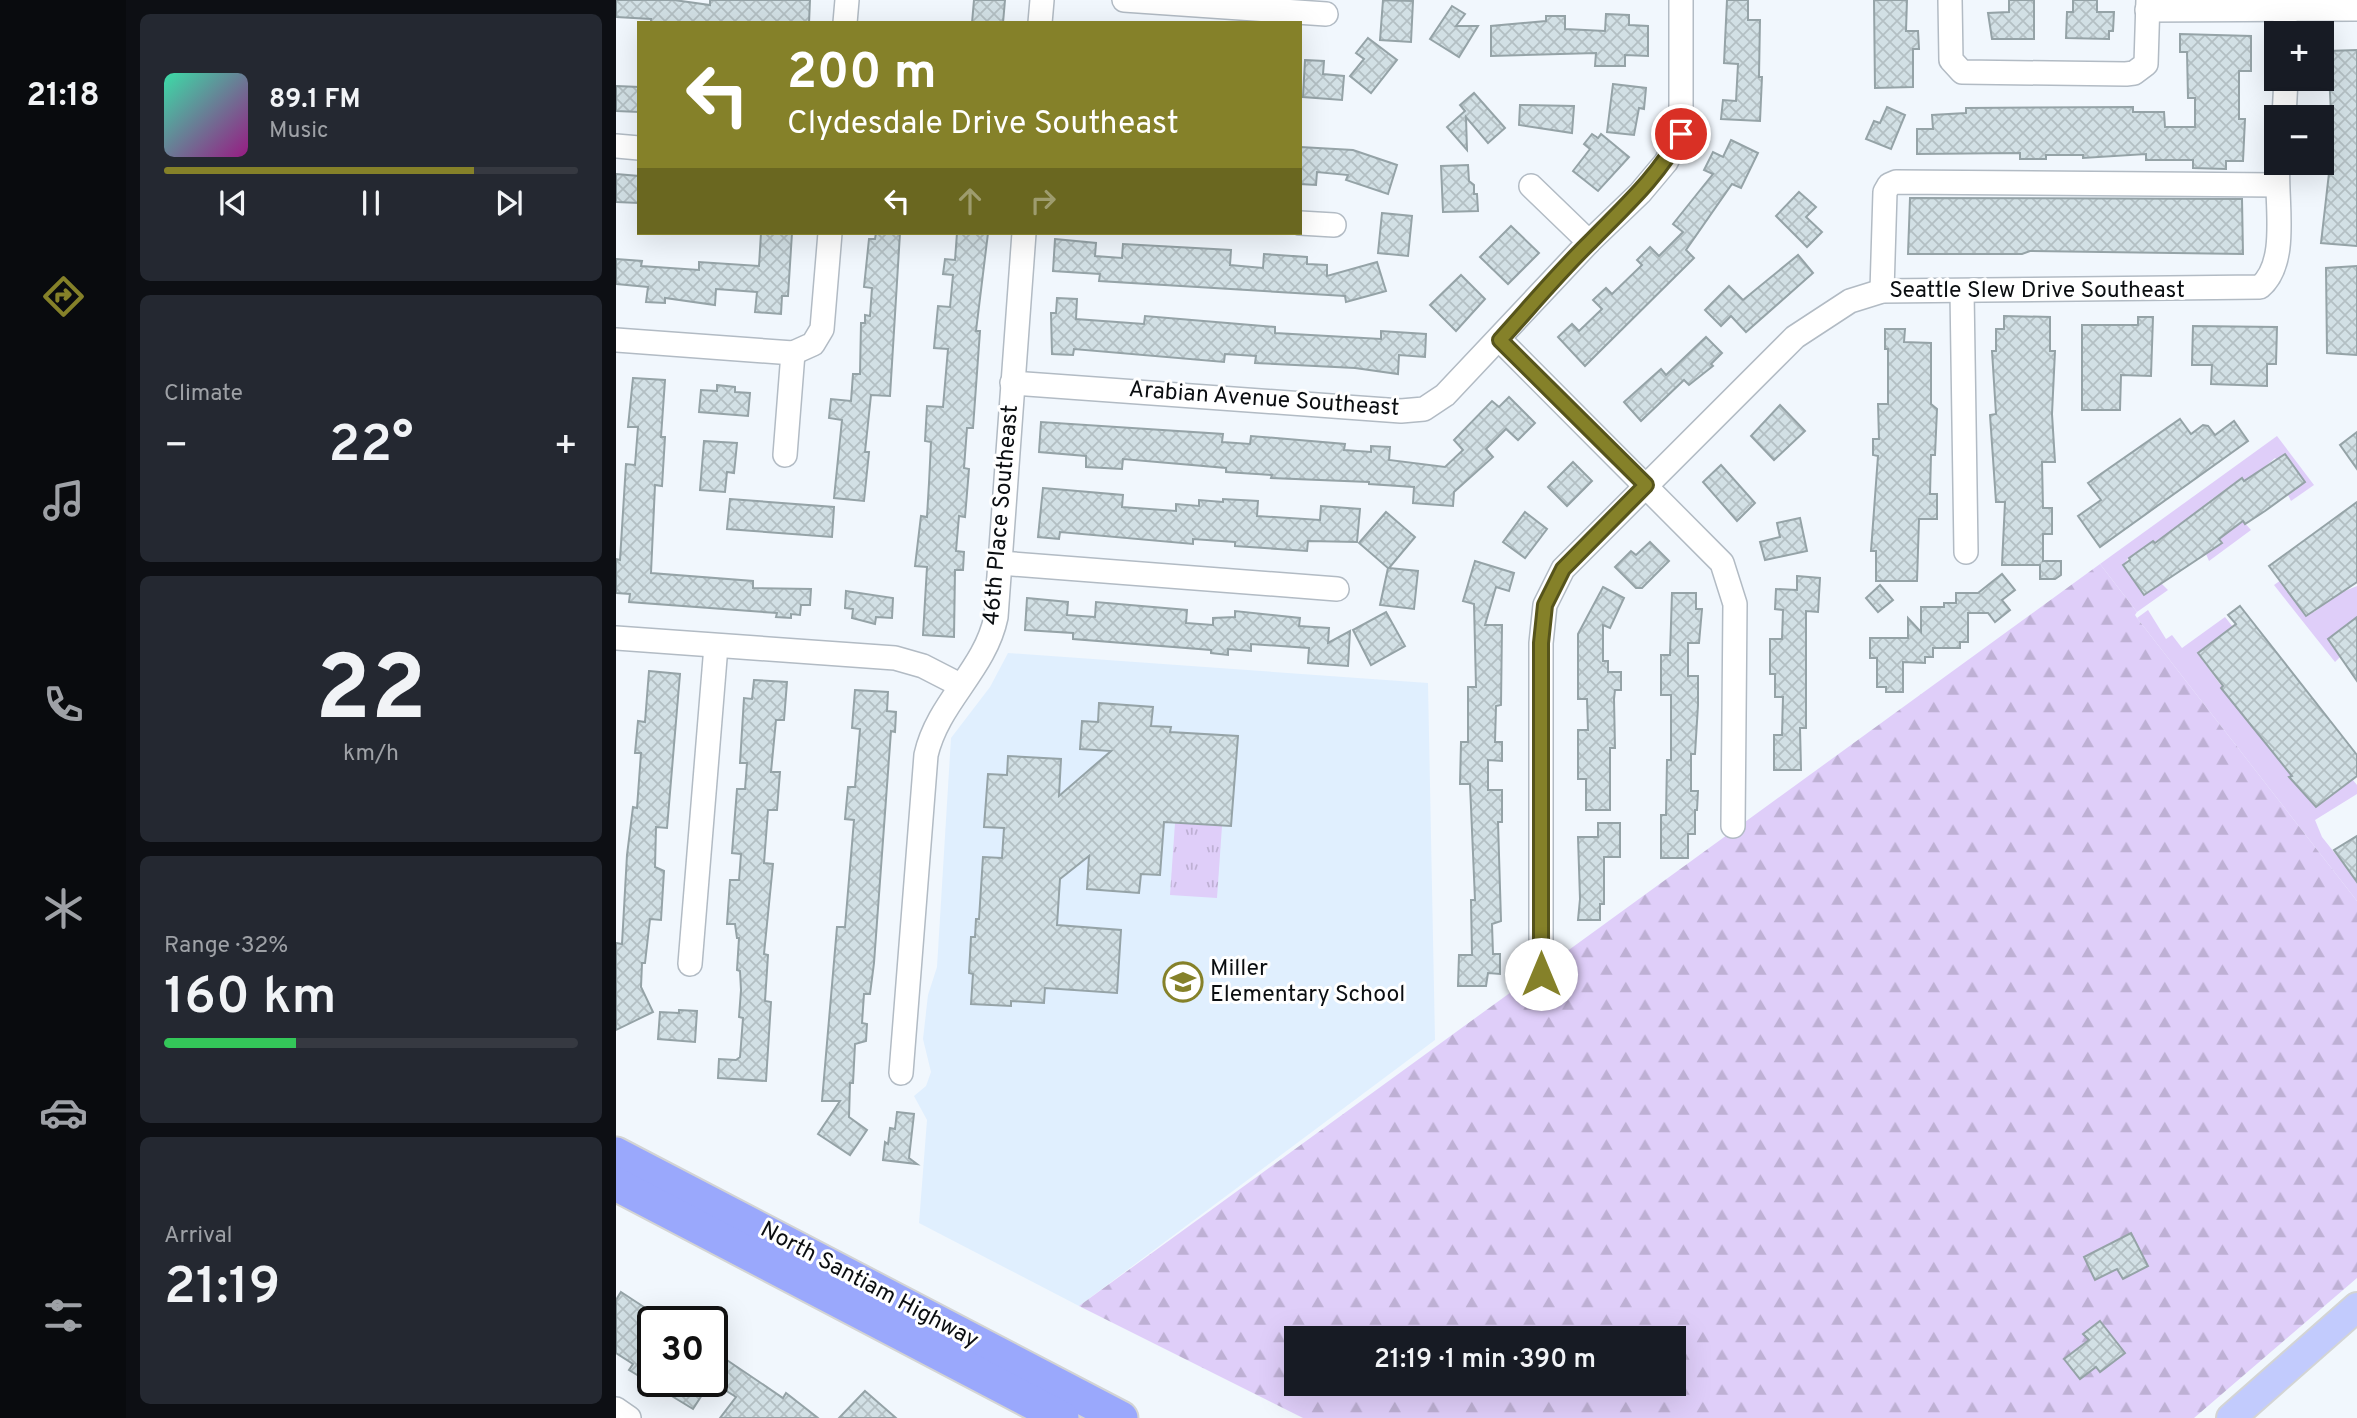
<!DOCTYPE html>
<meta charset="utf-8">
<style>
:root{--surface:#171b24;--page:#242831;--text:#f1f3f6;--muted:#9ea1a6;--line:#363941;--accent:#858129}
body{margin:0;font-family:Overpass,sans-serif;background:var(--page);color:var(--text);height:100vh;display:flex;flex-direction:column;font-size:26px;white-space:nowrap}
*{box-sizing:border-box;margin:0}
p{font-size:23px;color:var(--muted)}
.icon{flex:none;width:38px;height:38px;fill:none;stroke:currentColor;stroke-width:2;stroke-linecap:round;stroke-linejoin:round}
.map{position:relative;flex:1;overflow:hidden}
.side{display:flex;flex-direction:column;gap:14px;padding:14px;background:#0d0f14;width:490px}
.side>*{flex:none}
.hud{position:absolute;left:21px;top:21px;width:665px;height:214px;border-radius:0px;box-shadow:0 7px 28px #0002;background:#858129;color:#fff;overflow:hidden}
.tools{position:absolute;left:1648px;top:21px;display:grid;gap:14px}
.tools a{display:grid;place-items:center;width:70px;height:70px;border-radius:0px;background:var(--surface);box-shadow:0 7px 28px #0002;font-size:35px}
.speed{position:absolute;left:21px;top:1306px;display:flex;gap:14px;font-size:35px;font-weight:700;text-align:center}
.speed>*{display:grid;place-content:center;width:91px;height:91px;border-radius:50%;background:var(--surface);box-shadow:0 7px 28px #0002;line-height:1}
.speed .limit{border:4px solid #111;border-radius:10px;background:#fff;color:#111}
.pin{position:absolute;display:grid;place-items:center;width:60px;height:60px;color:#fff;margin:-30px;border:4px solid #fff;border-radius:50%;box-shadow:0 2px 7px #0007}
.me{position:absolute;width:77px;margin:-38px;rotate:0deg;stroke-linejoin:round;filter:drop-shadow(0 0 5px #0008)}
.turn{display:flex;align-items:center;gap:24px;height:147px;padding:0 35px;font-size:32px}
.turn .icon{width:91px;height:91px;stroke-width:2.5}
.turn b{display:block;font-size:49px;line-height:60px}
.lanes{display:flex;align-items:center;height:66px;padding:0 35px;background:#0003;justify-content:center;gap:35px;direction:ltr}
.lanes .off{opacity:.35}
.big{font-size:52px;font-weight:600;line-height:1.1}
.side .tile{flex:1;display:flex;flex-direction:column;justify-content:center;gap:10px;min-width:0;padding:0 24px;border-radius:10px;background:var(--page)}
.side .dial{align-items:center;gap:0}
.dial b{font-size:91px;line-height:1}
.song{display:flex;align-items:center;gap:21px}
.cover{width:84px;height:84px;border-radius:10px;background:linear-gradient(135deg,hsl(160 70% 55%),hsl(310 70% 35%))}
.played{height:7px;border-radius:4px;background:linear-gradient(90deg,var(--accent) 75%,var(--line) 75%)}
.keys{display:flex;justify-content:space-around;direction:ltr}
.heat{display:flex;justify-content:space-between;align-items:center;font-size:38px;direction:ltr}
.charge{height:10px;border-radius:5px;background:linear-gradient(90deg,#34c759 32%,var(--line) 0)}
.trip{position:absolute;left:668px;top:1326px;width:402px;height:70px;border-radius:0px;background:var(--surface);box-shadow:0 7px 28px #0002;font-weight:600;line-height:70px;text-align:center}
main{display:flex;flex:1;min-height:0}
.dock{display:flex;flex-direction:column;width:126px;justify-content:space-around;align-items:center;background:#090b0e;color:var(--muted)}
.dock .icon{width:49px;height:49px}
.dock .active{color:var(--accent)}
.dock b{font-size:32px;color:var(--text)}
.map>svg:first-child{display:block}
</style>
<main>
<nav class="dock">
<b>21:18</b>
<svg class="icon active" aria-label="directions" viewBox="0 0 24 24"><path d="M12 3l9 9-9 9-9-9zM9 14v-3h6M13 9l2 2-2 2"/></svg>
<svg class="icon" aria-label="music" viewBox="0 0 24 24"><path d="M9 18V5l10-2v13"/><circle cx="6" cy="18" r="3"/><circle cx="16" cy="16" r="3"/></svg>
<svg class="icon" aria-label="phone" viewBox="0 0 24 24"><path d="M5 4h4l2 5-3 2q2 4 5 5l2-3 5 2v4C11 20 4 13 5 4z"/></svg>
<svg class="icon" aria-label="climate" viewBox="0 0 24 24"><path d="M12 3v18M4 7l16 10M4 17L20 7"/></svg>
<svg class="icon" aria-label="car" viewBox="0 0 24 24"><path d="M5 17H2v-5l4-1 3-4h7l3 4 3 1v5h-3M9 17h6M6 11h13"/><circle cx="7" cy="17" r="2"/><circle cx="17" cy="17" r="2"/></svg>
<svg class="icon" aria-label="filters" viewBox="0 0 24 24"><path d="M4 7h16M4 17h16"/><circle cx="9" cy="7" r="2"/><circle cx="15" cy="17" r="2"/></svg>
</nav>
<section class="side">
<div class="tile">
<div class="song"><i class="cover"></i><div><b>89.1 FM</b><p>Music</p></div></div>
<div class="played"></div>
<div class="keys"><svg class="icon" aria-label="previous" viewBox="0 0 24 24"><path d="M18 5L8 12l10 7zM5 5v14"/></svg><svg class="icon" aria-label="pause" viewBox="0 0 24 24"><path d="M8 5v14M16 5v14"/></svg><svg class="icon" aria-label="next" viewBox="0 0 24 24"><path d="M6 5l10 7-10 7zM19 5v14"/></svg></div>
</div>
<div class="tile"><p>Climate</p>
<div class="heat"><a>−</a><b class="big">22°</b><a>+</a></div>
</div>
<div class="tile dial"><b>22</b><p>km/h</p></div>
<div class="tile"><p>Range · 32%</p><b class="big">160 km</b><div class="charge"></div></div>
<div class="tile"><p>Arrival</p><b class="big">21:19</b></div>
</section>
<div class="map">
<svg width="1741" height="1418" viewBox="0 0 1741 1418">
<defs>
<pattern id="forest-firs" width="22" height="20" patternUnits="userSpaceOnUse" patternTransform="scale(1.75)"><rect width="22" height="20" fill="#dfcef9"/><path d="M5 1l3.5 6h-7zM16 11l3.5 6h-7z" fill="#beb0d4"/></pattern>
<pattern id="park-tufts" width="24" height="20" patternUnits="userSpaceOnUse" patternTransform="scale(1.75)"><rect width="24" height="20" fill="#dfcef9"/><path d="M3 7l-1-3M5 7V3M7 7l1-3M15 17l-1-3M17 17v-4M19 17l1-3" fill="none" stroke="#beb0d4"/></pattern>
<pattern id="building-cross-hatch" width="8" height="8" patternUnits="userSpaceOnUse" patternTransform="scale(1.75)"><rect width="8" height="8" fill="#d2e0e5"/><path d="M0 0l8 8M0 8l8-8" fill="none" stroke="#b3bfc3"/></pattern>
</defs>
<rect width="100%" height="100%" fill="#f1f7fd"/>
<path fill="#e0effe" d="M392,653L812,683L819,1040L463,1306L303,1223L311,1120L298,1096L310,1086L315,1072L307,1039L312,995L321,967L335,738L374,687Z"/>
<g fill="#dfcef9">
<path d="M1661,436L1698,485L1675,501L1672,495L1689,482L1669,455L1661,460L1659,458L1630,483L1625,478L1592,502L1613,531L1627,521L1635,530L1593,561L1590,554L1606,543L1585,514L1513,557L1507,566L1528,594L1545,583L1552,590L1521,612L1484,564Z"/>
<path d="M1682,568L1698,612L1727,589L1729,591L1741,586V621L1739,618L1712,639L1725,656L1719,662L1658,585Z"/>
<path d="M1532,610L1550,639L1556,635L1566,648L1609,617L1629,642L1623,646L1611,631L1582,654L1631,721L1660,699L1670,768L1676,776L1673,778L1700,807L1727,786L1722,762L1741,785V794L1699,820L1706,837L1729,866L1741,858V901L1521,618Z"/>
</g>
<path fill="url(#forest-firs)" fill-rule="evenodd" d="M1484,564L1521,612L1519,615L1521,618L1741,901V1278L1578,1418H687L463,1306ZM681,1339H1059V1384H681Z"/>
<path fill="url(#park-tufts)" d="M559,823L606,826L601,898L554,895Z"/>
<g fill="url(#building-cross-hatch)" stroke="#95a3a7" stroke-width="2">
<path d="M0,0H58L94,5V0H194L193,23H35V19L0,17Z"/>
<path d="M358,0H389L387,23H356Z"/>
<path d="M767,0L797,1L795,42L764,40Z"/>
<path d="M1111,0H1132V20H1144L1143,77H1146L1144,121L1105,119L1107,100L1120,101L1122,64L1108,63Z"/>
<path d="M1258,0H1291L1290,31H1302L1303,49H1297V87L1259,88Z"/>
<path d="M1393,0H1418V39H1376L1372,13L1393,12Z"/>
<path d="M1457,0H1481V12H1498L1497,31H1493V39L1450,38L1451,12H1457Z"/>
<path d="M836,6L849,14L840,26H862L843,57L814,39Z"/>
<path d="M990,14L1013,15V25L1032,26V56L1009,55V66H979L980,53L875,56V26L930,21V16H949V29L989,31Z"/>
<path d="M1564,34L1635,36V71H1623V119H1629L1627,161H1610V169L1577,168V160H1530V154L1467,158V155H1430V159H1404V153L1301,154V129H1317L1316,115L1350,113V108L1517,107V112H1548L1549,127H1579V98H1572L1571,52H1564Z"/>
<path d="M752,38L781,60L755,93L734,76L748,59L740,53Z"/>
<path d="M1741,50V246L1705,243L1717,138H1714L1712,114H1715L1712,51Z"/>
<path d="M689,60L708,61L707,74L728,76L726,100L687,97Z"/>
<path d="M997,84L1030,88L1028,109L1023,108L1018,135L991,132Z"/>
<path d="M0,86L23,87V112L0,111Z"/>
<path d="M858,93L889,128L872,143L850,117L851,150L831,127L849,111L844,105Z"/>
<path d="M904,105L958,106L956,133L903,125Z"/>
<path d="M1271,107L1289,115L1275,149L1250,139L1258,121L1264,123Z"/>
<path d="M976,134L982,138L985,134L1013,157L982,191L957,171L974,149L968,144Z"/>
<path d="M1115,140L1142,153L1125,188L1116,184L1070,250L1078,258L969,366L942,337L956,324L963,331L986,309L977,300L990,288L996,294L1026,265L1021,260L1034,247L1043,256L1067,232L1057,224L1097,174L1088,170L1097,152L1107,157Z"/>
<path d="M684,147L737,150L781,165L772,194L730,180L732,175L701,172L700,185L684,184Z"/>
<path d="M852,165L853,181L858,185V194H861L862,211L827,212L825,166Z"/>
<path d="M0,174L23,176V203L0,202Z"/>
<path d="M1183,192L1200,207L1190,217L1206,232L1191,247L1160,216Z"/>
<path d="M1294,198L1626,199L1627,254L1414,251L1406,254H1292Z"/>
<path d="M766,213L796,216L792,256L762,253Z"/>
<path d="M895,226L923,253L892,284L864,257Z"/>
<path d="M145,233H176L172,296H166L165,314L139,312L141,292L100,289L99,305L49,298V303L30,302L32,287L0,284V259L26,261L25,266L83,270V262L143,266Z"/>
<path d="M260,233H284L274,396L255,395L249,452H253L248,501L218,498L226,420L213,418L215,399L235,401L237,374H244L245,323H249V315L254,316L256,288L248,287L253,239H259Z"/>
<path d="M341,233H372L360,331H364L357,428H351L348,468L353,469L349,517L343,516L340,551L348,552L347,570H339L338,637L307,635L311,567L299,566L305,516L311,517L313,483L315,442L309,441L311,406L327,407L332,349L318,348L322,306L334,307L337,275L327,274L329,259L339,260Z"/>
<path d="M439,239L480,243L479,256L506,258L507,244L615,250L614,265L647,268L648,254L691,257V264L711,265V276L761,262L770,291L730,302L729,296L483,281L484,274L437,271Z"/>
<path d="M1182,255L1197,273L1130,332L1115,316L1105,326L1089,310L1113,286L1127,300Z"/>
<path d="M1741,266V355L1711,353L1710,268Z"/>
<path d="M845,275L869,299L840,331L814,305Z"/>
<path d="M441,298L461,299L460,319L528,324L529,316L564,319L659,327V333L765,339V331L810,334L809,357L783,355L782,374L739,368L639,363L640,356L609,354L608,362L458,349L457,355L436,354L435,313H440Z"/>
<path d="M1388,316L1434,317V351H1439L1436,414L1439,462H1426L1427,508H1436V534H1427V561H1445V575L1439,579H1424V565H1386L1389,502H1380L1374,415L1380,414L1376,351H1380V329H1388Z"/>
<path d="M1522,317H1537L1535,376L1505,375L1504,410H1466V325H1522Z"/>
<path d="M1577,326L1661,327L1660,364H1651V386L1595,384L1596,365H1576Z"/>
<path d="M1269,329H1289L1288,342L1315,343V404L1321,409L1319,455H1315L1314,494H1321V519H1303L1301,581H1260V551H1255L1262,456L1257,455V439H1263L1262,404H1272V349H1269Z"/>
<path d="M1090,337L1106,353L1095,364L1097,366L1073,385L1068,380L1025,421L1008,402L1045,369L1050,375Z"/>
<path d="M17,378L49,380L45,437H49L46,486L39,485L35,573L137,581V588L195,589L194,605H185L184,615L175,614V618L160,617L161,613L13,602L14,594L0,593V559L4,560L10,464L19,465L22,427H12Z"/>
<path d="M101,385L119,387V392L134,393L132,416L83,412L85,390L101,391Z"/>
<path d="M893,397L919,423L902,440L890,429L870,449L877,457L838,492L837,506L797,503L798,487L753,484V482L655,478L656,475L610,472V468L507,459L506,469L470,467V456L423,452L425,422L607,434L606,442L634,444L635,436L729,444L728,450L755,452V446L774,447L773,460L829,467L847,450L838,440L876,401L883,407Z"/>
<path d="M1164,405L1189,431L1158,460L1135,436Z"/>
<path d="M1564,419L1575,434L1587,425L1592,426L1599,435L1618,421L1632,441L1484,547L1462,516L1485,500L1472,483Z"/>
<path d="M1741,432V469L1724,445Z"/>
<path d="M88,441L121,443L118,473L111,472L109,492L84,490Z"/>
<path d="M1669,454L1689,482L1649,511L1629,524L1627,521L1603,539L1606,543L1528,595L1507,565L1514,560L1513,558L1537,541L1539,543L1626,478L1628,481Z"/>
<path d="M957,462L976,481L951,506L932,487Z"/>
<path d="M1105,465L1139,503L1121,521L1087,482Z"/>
<path d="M427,488L507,495L506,507L560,511V504L583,506V500L607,502V499L642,501L641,516L704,520L705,506L744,509L741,542L692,541L691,551L619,546V542L577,539V544L444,532L443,539L422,537Z"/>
<path d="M114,499L218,507L216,537L111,529Z"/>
<path d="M1741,502V582L1690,616L1653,566Z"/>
<path d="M770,512L799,537L773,568L802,571L798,609L764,605L772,568L743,543Z"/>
<path d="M909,512L931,529L909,558L887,542Z"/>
<path d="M1184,518L1191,551L1149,560L1144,542L1164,537L1161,523Z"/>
<path d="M1034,542L1053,561L1026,588H1020L999,567L1015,551L1020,555Z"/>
<path d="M859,561L898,573L893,591L880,587L869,625H886L885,705L880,706L879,742H886V761L872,760V790H886V822H882L885,921L876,924L877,954H884V974L872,973L870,986H842L843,955H856L855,900H859L854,784H844L845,742H852V687H860L858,604L847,601Z"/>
<path d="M1386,574L1399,590L1386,600L1394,610L1379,622L1372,613H1352V642H1344V648H1317V657H1309V663L1287,662V692H1270V687H1261V658H1254V638H1292V618L1305,632V607H1328V603H1340V593H1362Z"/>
<path d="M1181,576L1204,578L1202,612L1190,611V728H1184L1185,770H1158V735H1166L1167,697H1159V674H1154V639H1166L1167,610L1159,609L1160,589L1181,590Z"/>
<path d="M1264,585L1277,600L1262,612L1250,598Z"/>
<path d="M987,587L1008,598L994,628L987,625V661H992V672H1005V690H999L998,699L999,748H994V810H970V779H962V730H972L971,699H962V634Z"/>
<path d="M230,591L277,598L276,618L260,617L259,624L236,618L237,609L229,608Z"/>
<path d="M1056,593H1080V609H1086L1083,643H1072V676H1082V705L1079,754H1075V791H1082L1081,810H1079V834H1072V858H1045V815H1050L1051,760H1055V695H1045V655H1054Z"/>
<path d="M411,598L452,602L451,615L479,617L480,602L571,610L570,623L597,625V618L619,617V611L684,618L683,626L713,628L712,643L734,631L732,666L692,663L693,648L635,644V651L612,649V655L595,653V650L457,639V633L409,630Z"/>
<path d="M1624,606L1741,755V776L1700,807L1673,777L1676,776L1605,688L1607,686L1582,653L1620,624L1612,615Z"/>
<path d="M770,612L789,646L755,665L737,630Z"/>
<path d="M1741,617V681L1712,639Z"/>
<path d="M33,671L64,674L51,828L40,827L39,867L48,871L45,920L34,919L29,963H26L25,987L37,1012L0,1030V943L6,944L11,855L17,807L21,808L25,753H19L22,721L29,722Z"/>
<path d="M138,680L171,682L168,720H160L155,772H164L161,810H152L148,863L157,864L148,954L152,955L149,1001L155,1002L150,1081L102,1078L103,1059L120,1060L124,1057L127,1018L123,1017L125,990L124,971L121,970L123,938H121L119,924H111L114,880H123L125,854L116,853L121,789H129L131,763H124L128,698L136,699Z"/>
<path d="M239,690L272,692L271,711L280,712L279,732L275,731L258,963L254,994H248L246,1023L251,1024L250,1041L239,1044L237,1083H234L233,1117L251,1130L234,1155L202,1134L224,1101H206L221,927H229L238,820L229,819L232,787H239L244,729L236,728Z"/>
<path d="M483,703L537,707L535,726L555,727L554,732L622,736L615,826L548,822L544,875L525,874L523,893L471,889L473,856L444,879L441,925L505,930L501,993L429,988L428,1003L395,1001V1006L355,1004L357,974L353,973L355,937H359L360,919H363L367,857L386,858L388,828L368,827L372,774L391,775L392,756L445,759L443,796L495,751L464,749L466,721L482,722Z"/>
<path d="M982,823H1004V857H988V904H984V920H962L964,899L962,837H982Z"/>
<path d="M1741,836V882L1718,850Z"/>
<path d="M63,1010L81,1011L79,1042L42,1039L44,1012L63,1013Z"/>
<path d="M281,1112L298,1114L293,1158L301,1164L267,1160L269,1142L272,1144L274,1128L279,1129Z"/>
<path d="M1515,1233L1532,1266L1507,1279L1501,1269L1479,1280L1468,1257Z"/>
<path d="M5,1292L37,1313V1381H95L77,1409L13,1370L17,1364L0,1353V1300Z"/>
<path d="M1484,1321L1509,1353L1484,1372L1480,1367L1464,1379L1448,1359L1473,1340L1467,1334Z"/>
<path d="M96,1350L167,1398L170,1393L202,1418H104L120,1397L96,1382Z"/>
<path d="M249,1391L280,1418H223Z"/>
</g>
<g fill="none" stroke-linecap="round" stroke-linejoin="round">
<g stroke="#b2bbc4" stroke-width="26">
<g id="minor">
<path d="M508,0L710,14"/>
<path d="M1334,0L1335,60L1346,72L1510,74L1518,73L1530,64L1532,0"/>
<path d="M1669,0V33"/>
<path d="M1531,10L1741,9"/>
<path d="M229,23L231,0"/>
<path d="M424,23L426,0"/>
<path d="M1668,117L1670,79"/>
<path d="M0,146L23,148"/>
<path d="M915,186L973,242"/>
<path d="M684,223L718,225"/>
<path d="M1266,291L1269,192L1273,185L1280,182L1661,185"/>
<path d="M1346,291L1350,552"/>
<path d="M0,340L177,353"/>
<path d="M884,340L1106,563L1119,604L1117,826"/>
<path d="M177,353L197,344L206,329L214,233"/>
<path d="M396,383L785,411L808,409L829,395L973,242L1024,193L1050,162L1065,134V0"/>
<path d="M169,455L177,353"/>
<path d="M384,563L721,589"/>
<path d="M0,638L279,658L307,666L344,685"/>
<path d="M74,964L100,646"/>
<path d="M925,974V643L929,605L947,569L1179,337L1234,301L1266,291L1644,287C1674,262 1659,199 1662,163"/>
<path d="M285,1073L310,755C322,702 369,670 380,617L408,233"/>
<path d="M0,1409L13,1418"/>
</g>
</g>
<g stroke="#d3d4d4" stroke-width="32">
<path id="major" d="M1615,1418L1741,1307"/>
</g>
<g stroke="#d3d4d4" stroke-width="37">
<g id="highway">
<path d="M0,1154L505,1418"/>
<path d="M0,1184L446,1418"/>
</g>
</g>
<use href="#minor" stroke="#fff" stroke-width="23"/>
<use href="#major" stroke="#c2cbfd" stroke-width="28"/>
<use href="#highway" stroke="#9aa8fc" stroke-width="33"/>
</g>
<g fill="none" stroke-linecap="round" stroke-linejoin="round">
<g stroke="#56541b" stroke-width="18">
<path id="route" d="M925,974V643L929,605L947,569L1030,485L884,340C914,307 943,272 975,241C1009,206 1042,177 1065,134"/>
</g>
<use href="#route" stroke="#858129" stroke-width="12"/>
</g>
<defs>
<g id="school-ring" transform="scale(2.0125)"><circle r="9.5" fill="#fff" stroke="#858129" stroke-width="1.5"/><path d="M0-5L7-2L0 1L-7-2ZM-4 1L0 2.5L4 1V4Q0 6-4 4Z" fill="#858129"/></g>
</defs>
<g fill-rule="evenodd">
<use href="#school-ring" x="567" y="982"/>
</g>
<g text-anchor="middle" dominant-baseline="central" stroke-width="6" stroke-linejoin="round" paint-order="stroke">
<g font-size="23" fill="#0b0e11" stroke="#fff">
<text x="1421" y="291">Seattle Slew Drive Southeast</text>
<text transform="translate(648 400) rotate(4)">Arabian Avenue Southeast</text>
<text transform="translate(386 515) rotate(-85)">46th Place Southeast</text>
<text transform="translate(253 1286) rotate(28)">North Santiam Highway</text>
</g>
<g font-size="23" fill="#0b0e11" stroke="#fff" text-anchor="start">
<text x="594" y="969">Miller<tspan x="594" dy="26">Elementary School</tspan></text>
</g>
</g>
</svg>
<div class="tools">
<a>+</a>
<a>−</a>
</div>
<div class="speed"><div class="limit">30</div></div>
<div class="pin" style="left:1065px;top:134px;background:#d93025"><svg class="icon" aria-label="arrive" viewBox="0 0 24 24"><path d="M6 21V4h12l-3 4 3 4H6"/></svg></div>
<svg class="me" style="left:925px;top:974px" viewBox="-20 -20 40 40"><circle r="19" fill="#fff"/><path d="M0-13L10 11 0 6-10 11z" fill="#858129"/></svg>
<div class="trip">21:19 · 1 min · 390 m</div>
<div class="hud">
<div class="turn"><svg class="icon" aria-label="left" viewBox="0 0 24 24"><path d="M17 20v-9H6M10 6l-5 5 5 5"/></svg><div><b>200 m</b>Clydesdale Drive Southeast</div></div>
<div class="lanes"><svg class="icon" aria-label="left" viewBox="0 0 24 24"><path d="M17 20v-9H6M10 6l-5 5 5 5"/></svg><svg class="icon off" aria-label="ahead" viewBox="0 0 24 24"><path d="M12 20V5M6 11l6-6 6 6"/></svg><svg class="icon off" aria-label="right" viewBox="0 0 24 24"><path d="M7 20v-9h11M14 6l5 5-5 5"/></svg></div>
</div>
</div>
</main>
